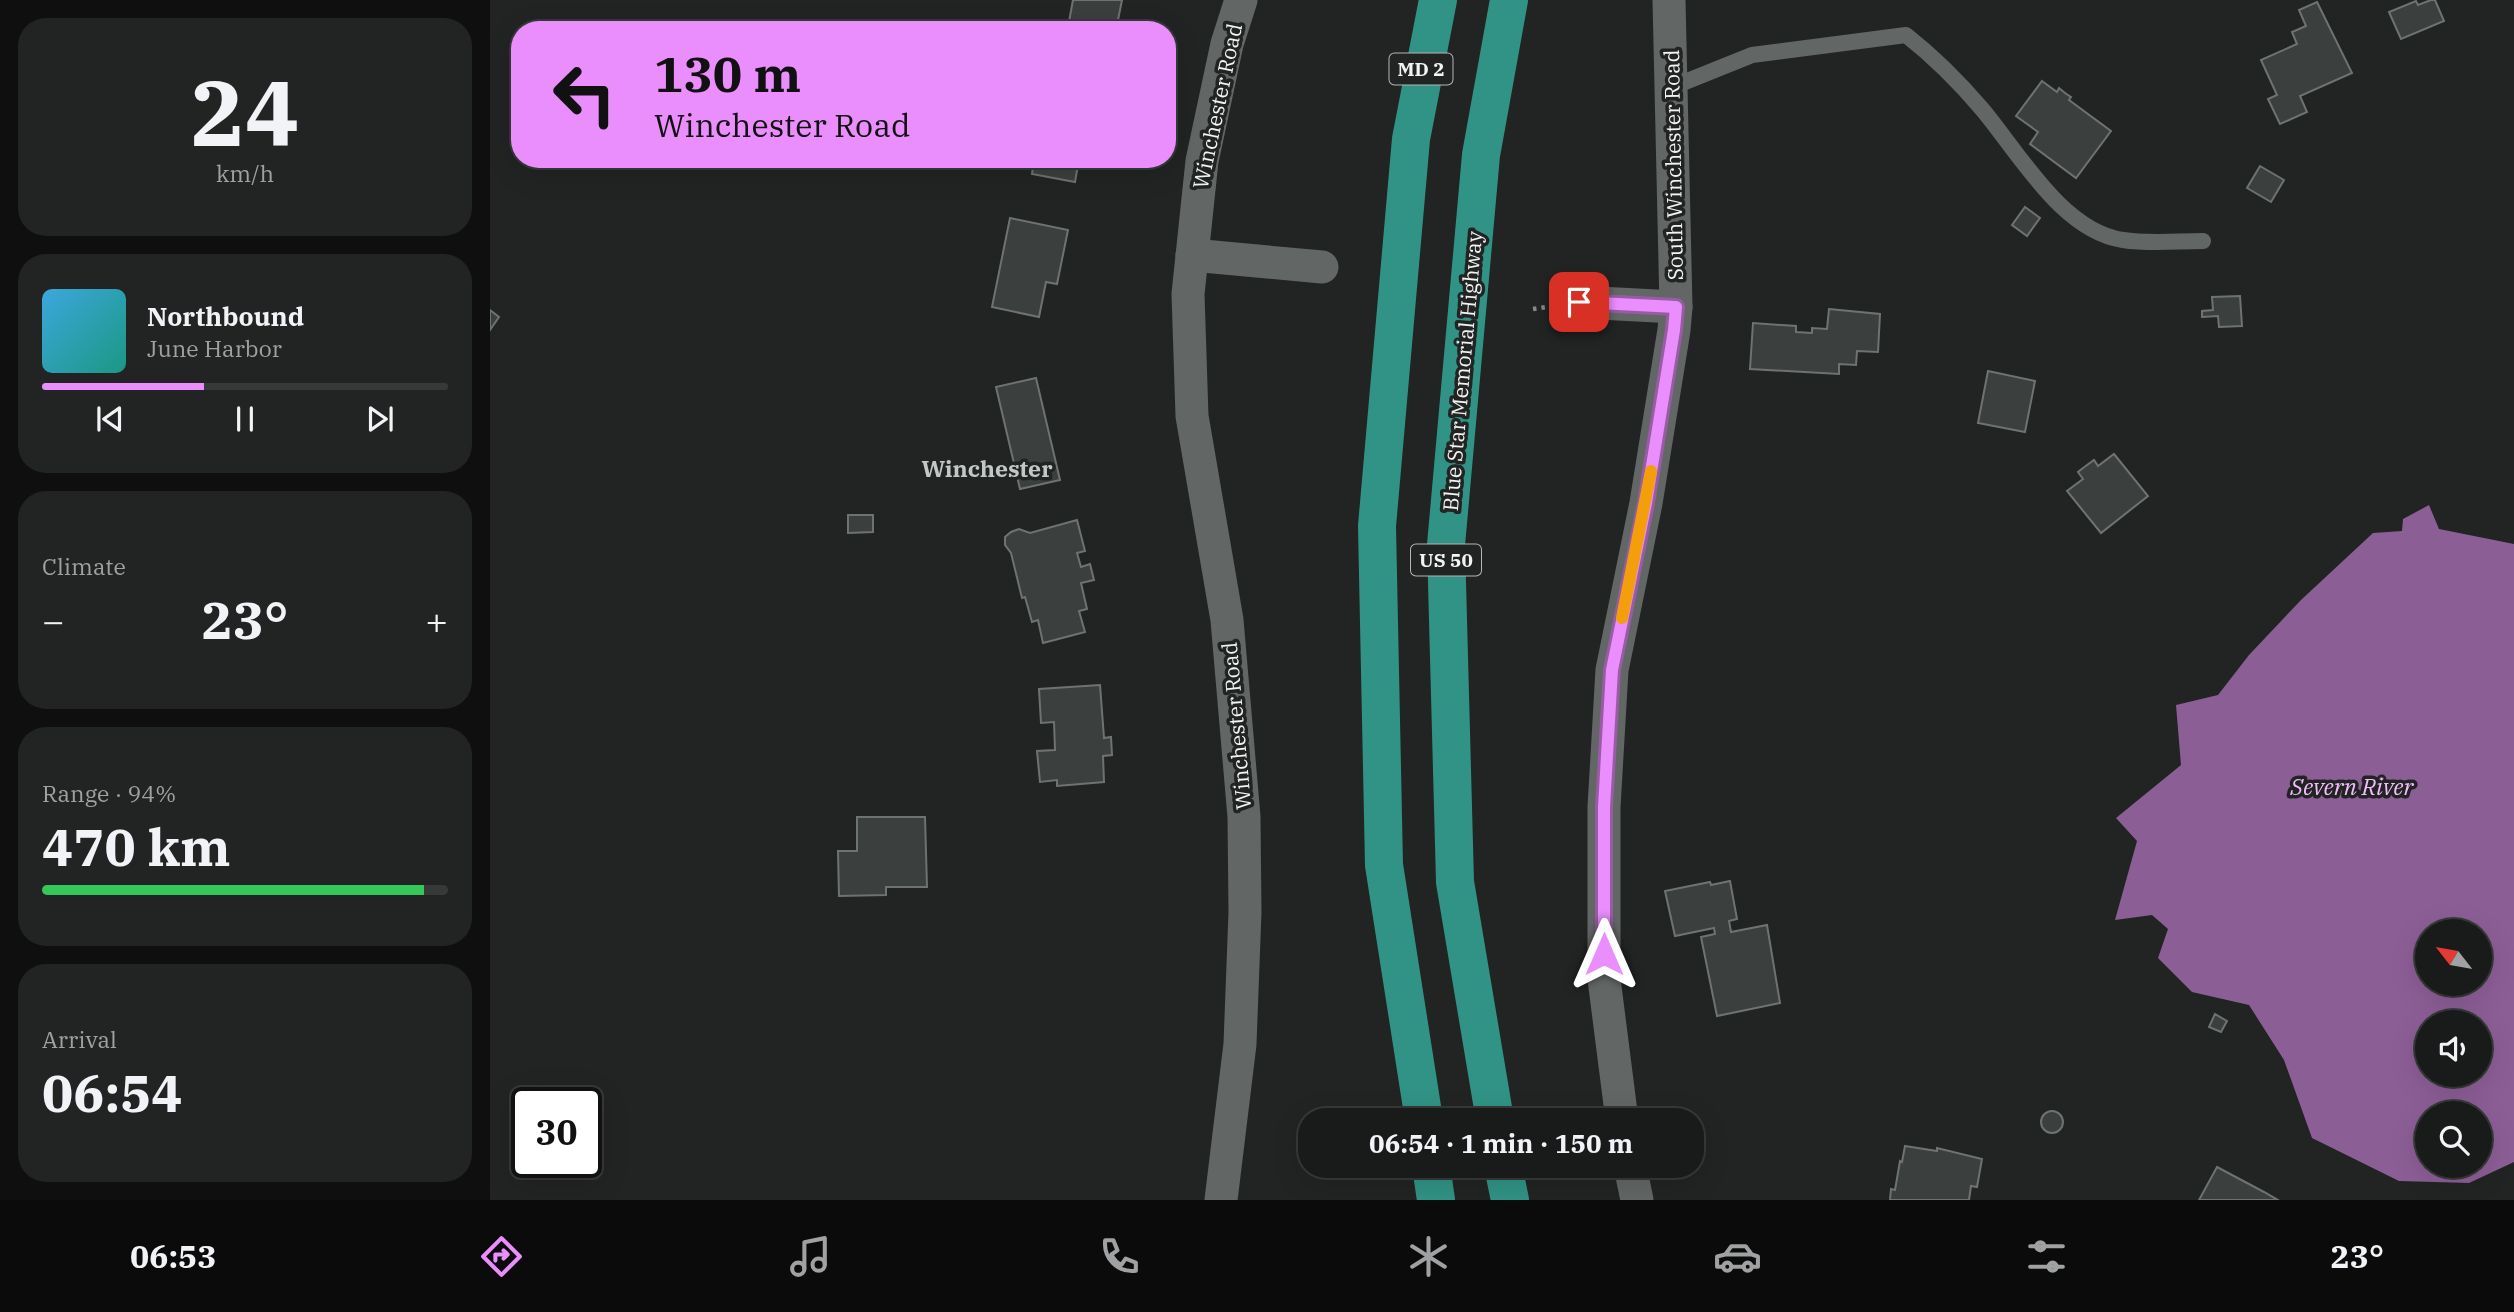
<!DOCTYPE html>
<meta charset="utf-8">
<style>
:root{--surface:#191b1a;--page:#222423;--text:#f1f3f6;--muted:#9fa1a2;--line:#373939;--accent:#ea8dfd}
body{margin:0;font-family:"IBM Plex Serif",serif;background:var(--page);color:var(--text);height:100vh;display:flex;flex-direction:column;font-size:26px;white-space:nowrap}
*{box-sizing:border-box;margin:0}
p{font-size:23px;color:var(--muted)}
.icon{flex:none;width:38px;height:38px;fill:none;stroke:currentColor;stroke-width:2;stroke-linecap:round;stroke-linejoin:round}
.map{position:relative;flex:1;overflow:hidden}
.drawer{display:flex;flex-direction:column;gap:18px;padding:18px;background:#0e0f0e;width:490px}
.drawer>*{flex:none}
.hud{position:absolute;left:21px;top:21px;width:665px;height:147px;border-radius:28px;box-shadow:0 7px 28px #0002,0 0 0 2px var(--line);background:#ea8dfd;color:#111;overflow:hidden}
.needle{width:46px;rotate:301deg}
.controls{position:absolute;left:1925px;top:919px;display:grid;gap:14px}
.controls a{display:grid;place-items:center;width:77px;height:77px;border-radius:50%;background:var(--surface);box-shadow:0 7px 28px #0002,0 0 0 2px var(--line);font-size:35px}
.speed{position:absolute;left:21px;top:1087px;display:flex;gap:14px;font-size:35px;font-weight:700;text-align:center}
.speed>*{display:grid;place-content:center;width:91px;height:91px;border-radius:50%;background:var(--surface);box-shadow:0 7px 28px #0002,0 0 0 2px var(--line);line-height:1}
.speed .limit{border:4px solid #111;border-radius:10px;background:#fff;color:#111}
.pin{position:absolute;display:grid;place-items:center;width:60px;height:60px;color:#fff;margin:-30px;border-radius:14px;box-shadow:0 4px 10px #0006}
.me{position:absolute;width:77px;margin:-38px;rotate:0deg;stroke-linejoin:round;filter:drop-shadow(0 0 5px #0008)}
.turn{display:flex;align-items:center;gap:24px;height:147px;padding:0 28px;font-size:32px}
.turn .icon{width:91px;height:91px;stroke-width:2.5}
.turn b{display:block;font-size:49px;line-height:60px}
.big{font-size:52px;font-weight:700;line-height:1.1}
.drawer .tile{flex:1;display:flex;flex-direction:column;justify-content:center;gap:10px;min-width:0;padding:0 24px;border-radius:28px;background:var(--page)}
.drawer .dial{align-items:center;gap:0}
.dial b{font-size:91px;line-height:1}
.song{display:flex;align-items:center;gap:21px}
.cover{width:84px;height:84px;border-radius:10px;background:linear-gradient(135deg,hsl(200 70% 55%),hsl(170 70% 35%))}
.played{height:7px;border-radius:4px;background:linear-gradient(90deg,var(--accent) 40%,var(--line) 40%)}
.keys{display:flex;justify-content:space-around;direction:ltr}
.heat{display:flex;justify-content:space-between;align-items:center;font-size:38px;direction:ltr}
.charge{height:10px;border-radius:5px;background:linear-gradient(90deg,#34c759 94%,var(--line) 0)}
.trip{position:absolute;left:808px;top:1108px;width:406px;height:70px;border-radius:28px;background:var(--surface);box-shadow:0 7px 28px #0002,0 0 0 2px var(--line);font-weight:700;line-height:70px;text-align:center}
.tabs{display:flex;height:112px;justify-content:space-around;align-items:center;background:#0a0b0a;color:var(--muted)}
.tabs .icon{width:49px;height:49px}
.tabs .current{color:var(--accent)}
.tabs b{font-size:32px;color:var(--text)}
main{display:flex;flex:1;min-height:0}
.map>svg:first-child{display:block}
</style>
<main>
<section class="drawer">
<div class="tile dial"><b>24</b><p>km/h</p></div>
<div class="tile">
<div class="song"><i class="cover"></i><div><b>Northbound</b><p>June Harbor</p></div></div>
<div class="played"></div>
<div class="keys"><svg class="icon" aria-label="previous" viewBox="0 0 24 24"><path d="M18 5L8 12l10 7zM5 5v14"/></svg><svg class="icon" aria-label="pause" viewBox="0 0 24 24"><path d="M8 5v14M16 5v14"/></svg><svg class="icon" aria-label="next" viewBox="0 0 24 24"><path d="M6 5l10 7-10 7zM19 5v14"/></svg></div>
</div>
<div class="tile"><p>Climate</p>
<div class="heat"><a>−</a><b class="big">23°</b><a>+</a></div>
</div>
<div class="tile"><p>Range · 94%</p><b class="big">470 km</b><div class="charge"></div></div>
<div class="tile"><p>Arrival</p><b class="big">06:54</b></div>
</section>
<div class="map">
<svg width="2024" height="1200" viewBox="0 0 2024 1200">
<rect width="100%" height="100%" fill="#212423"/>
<path fill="#8c5e96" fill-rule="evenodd" d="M1939,505L1949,529L2024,544V1162L1979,1183L1909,1181L1822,1138L1794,1060L1759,1005L1702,992L1668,958L1678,929L1662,915L1625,920L1647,841L1626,818L1691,765L1686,705L1728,695L1759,655L1811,600L1883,533L1912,531L1913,519ZM1937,931H1990V984H1937ZM1937,1022H1990V1074H1937ZM1937,1113H1990V1166H1937Z"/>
<g fill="#3b3f3e" stroke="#6e7271" stroke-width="2">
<path d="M583,0H632L626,30H594L578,27Z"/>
<path d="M1941,0H1945L1954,21L1911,39L1899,12L1926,1L1928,5Z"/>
<path d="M1827,2L1862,73L1810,96L1817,112L1790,124L1778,99L1787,95L1771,60L1807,44L1802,32L1816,26L1809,10Z"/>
<path d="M1552,81L1567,92L1569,88L1575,93L1581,97L1579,100L1621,131L1586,178L1540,144L1548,132L1526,116Z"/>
<path d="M544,159H589L585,182L542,174Z"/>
<path d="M1770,166L1794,180L1781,202L1757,188Z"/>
<path d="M1535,207L1550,218L1537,236L1522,225Z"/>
<path d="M520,218L578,230L567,284L556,282L549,317L502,307Z"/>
<path d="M1750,296L1752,326L1729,327L1728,316L1712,317V311L1723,310L1722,297Z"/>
<path d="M1339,309L1390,314L1388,352L1367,351L1366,365L1349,364V374L1260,369L1263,323L1306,326V332L1322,333V328L1337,329Z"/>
<path d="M0,310L9,317L0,330Z"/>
<path d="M1498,371L1545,381L1535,432L1488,423Z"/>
<path d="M546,378L570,480L530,489L506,387Z"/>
<path d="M1624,454L1658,496L1611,533L1577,491L1593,479L1588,472L1593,468L1604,460L1608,466Z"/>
<path d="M358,515H383V532L358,533Z"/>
<path d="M587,520L595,551L587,553L591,567L600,564L604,580L591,583L597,609L589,611L595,632L553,643L548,620L542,622L535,597L532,598L521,553L515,545V537L521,532L529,529L540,533Z"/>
<path d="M610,685L614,738L621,737L622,755L613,756L614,782L567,786V780L550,782L547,751L565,750L564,722L551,723L549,689Z"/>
<path d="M367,817H435L437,887H396V895L349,896L348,851H367Z"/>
<path d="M1240,881L1247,919L1239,921L1241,932L1277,925L1290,1003L1227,1016L1211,937L1225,934L1224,928L1185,936L1175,891L1220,882L1221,885Z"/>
<path d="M1725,1014L1737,1021L1731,1032L1719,1027Z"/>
<circle cx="1562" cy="1122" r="11"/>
<path d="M1415,1146L1447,1151V1148L1492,1159L1487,1187L1481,1186L1479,1200H1400L1401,1189L1405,1190L1410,1161L1412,1162Z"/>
<path d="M1727,1167L1774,1192L1788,1200H1709Z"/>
</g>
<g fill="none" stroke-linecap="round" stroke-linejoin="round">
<path stroke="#868888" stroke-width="4.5" stroke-dasharray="3.5 5" stroke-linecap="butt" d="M1043,309L1056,307"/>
<path stroke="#626665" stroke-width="16" d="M1180,88L1262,55L1416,35C1444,57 1469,82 1492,109C1529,153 1572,231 1633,240C1659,244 1687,241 1713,241"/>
<g stroke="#626665" stroke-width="33">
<path d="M702,255L832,267"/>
<path d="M1089,302L1186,307"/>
<path d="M1132,1120L1114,979V807L1122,670L1156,503L1184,330L1186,307L1179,0"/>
<path d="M1140,1166L1147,1200"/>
<path d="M731,1200L750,1044L755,912L754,817L737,620L702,416L698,294L712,161L737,44L751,0"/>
</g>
<g stroke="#319385" stroke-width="38">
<path d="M934,1120L894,865L887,526L921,139L948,0"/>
<path d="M1005,1120L965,882L956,545L991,155L1019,0"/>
<path d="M941,1166L946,1200"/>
<path d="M1013,1166L1020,1200"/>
</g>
</g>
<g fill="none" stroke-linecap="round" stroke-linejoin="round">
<g stroke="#985ca4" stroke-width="18">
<path id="route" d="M1089,302L1186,307L1184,330L1156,503L1122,670L1114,807V954"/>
</g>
<use href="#route" stroke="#ea8dfd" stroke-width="12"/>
<path stroke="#f59e0b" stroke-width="12" d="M1132,618L1161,471"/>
</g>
<g text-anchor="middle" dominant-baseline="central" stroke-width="7" stroke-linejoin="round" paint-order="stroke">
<g fill="#212423" stroke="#b3b6b5" stroke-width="2">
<rect x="899.5" y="53.5" width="63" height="31" rx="5"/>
<rect x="921" y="544.5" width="70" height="31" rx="5"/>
</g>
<g font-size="19" font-weight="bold" fill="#f2f4f4">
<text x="931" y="69">MD 2</text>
<text x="956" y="560">US 50</text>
</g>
<g font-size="21" fill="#f2f4f4" stroke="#212423">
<text transform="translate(727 106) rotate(-78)">Winchester Road</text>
<text transform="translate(1183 165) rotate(-91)">South Winchester Road</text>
<text transform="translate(972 371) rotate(-85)">Blue Star Memorial Highway</text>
<text transform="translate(746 726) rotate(-95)">Winchester Road</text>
</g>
<g font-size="23" font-weight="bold" fill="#c3c7c6" stroke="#212423">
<text x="497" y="468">Winchester</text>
</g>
<g font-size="23" font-style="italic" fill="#f2bcfd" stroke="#212423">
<text x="1862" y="786">Severn River</text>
</g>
</g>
</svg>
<div class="controls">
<a><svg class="needle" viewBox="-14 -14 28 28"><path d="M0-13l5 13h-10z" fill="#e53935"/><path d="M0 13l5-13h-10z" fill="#9fa1a2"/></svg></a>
<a><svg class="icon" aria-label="sound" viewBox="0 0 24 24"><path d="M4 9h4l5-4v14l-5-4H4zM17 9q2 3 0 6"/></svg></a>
<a><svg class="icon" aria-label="search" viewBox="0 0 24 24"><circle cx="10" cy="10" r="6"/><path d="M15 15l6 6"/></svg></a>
</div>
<div class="speed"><div class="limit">30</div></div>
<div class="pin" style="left:1089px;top:302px;background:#d93025"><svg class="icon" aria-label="arrive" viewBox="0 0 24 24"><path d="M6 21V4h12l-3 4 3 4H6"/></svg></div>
<svg class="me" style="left:1114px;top:954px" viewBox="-20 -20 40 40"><path d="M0-17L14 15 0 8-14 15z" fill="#ea8dfd" stroke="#fff" stroke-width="4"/></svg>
<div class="trip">06:54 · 1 min · 150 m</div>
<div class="hud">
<div class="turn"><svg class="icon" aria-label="left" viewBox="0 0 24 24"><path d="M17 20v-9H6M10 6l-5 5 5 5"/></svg><div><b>130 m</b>Winchester Road</div></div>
</div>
</div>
</main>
<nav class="tabs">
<b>06:53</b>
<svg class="icon current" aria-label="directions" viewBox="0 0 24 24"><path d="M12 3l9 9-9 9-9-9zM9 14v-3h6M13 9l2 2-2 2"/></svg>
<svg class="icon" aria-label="music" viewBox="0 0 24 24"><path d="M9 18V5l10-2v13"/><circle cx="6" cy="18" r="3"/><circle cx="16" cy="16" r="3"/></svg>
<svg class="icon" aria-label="phone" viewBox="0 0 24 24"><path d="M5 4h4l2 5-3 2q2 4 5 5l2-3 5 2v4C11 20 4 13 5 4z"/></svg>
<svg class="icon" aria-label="climate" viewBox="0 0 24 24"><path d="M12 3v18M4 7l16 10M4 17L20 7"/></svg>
<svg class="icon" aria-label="car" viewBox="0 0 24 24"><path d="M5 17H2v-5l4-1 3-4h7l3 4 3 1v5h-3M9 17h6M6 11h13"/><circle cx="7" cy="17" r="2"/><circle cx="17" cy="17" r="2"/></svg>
<svg class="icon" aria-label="filters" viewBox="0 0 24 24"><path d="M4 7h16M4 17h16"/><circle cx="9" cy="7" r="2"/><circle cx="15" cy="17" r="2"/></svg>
<b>23°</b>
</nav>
